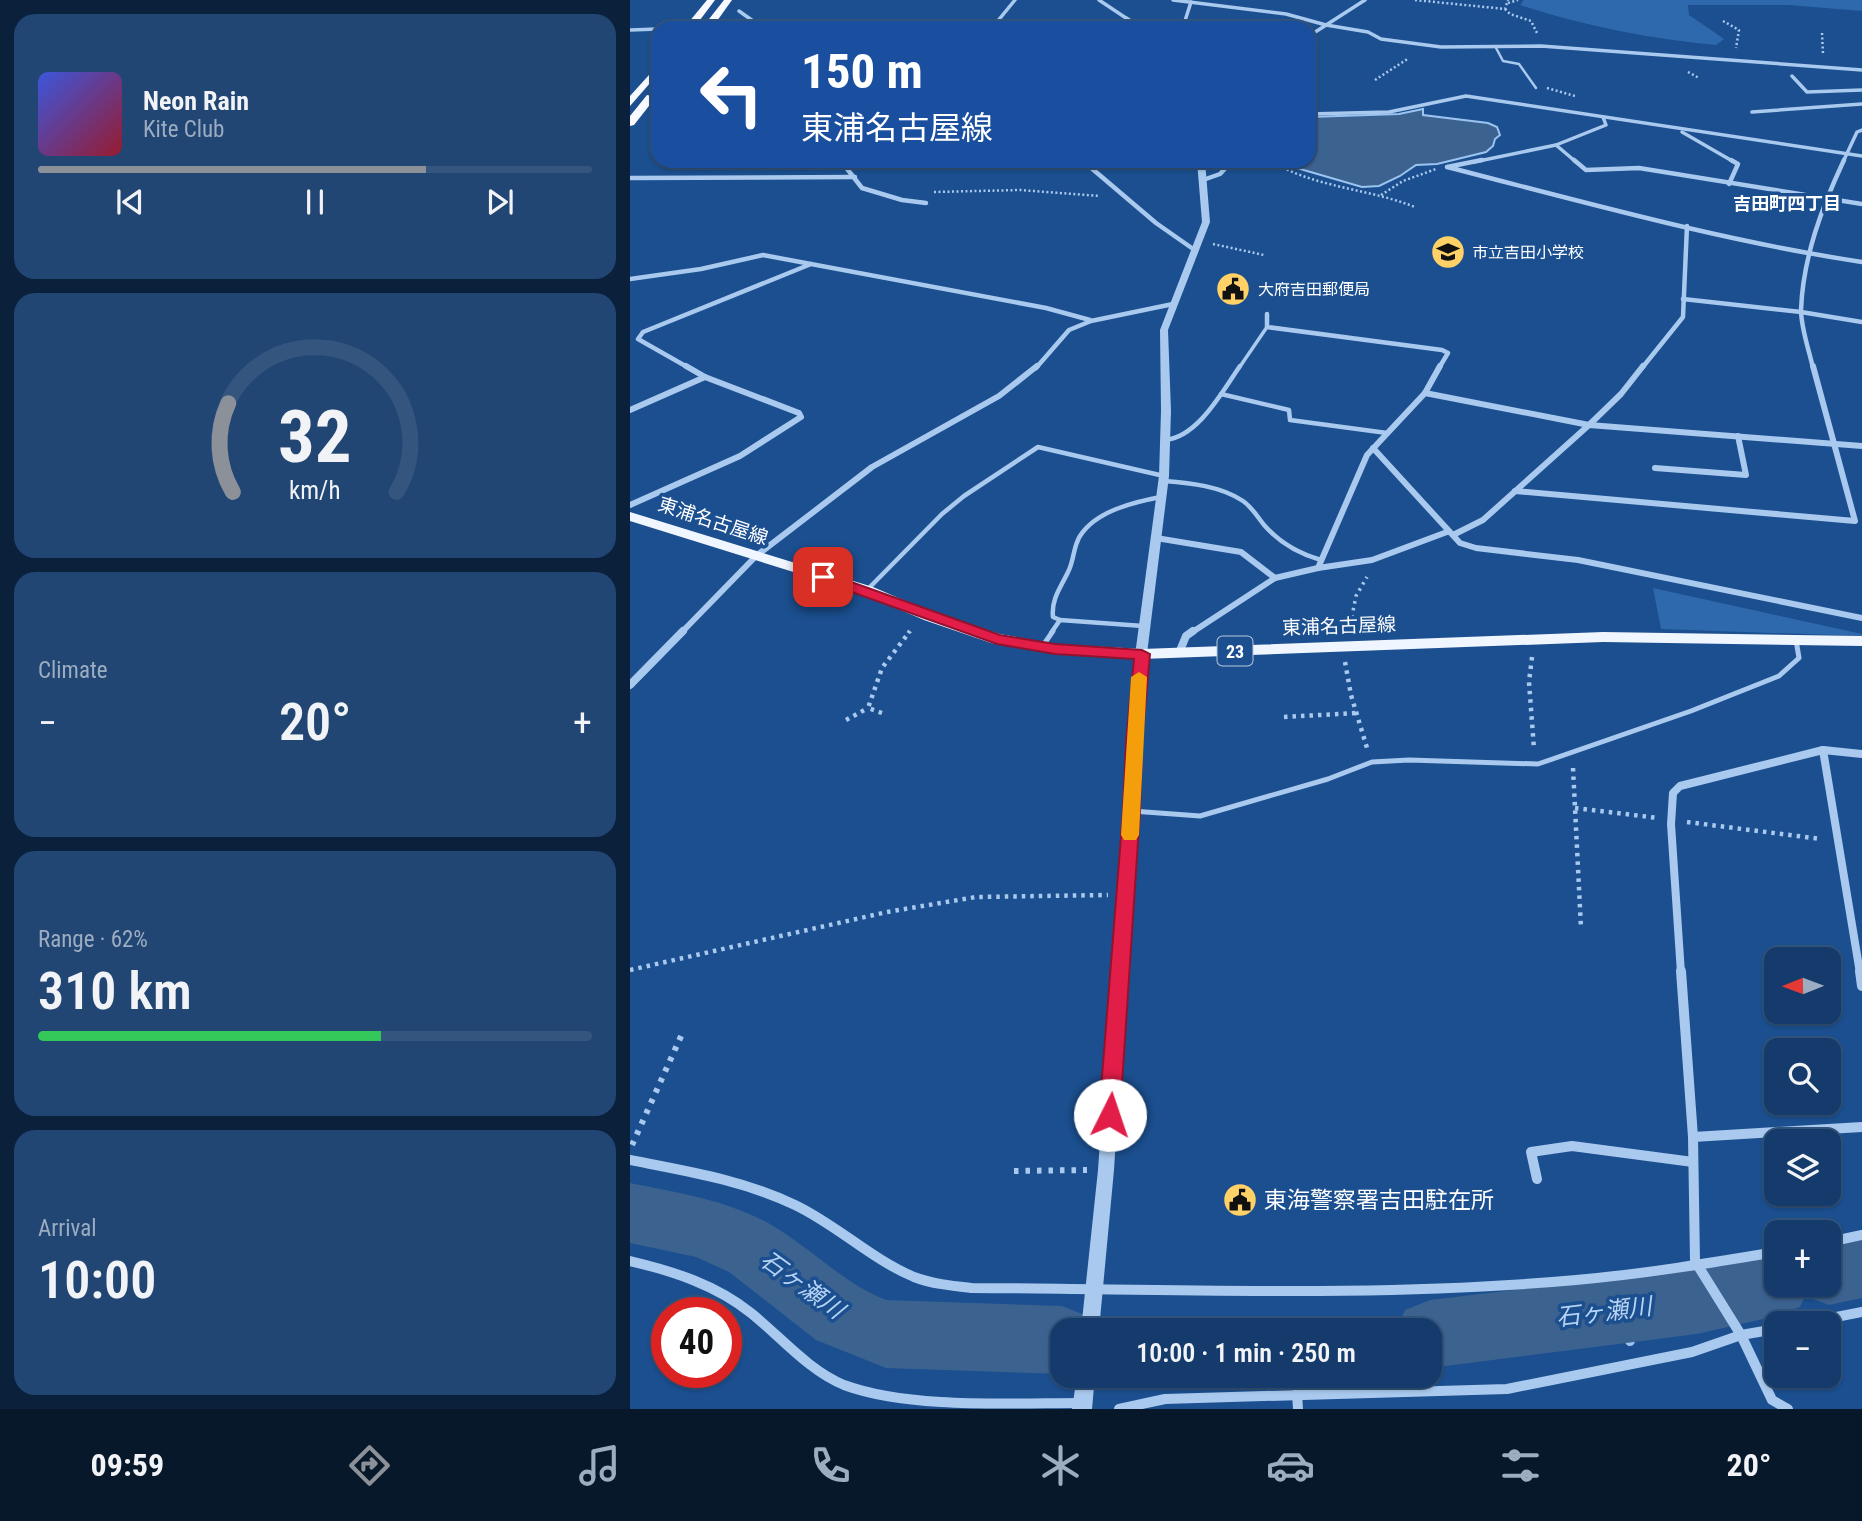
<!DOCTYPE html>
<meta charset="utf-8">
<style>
:root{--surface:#143b6b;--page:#214673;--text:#f1f3f6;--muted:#9dadc1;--line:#33557e;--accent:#8c9099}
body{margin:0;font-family:"Roboto Condensed","Noto Sans JP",sans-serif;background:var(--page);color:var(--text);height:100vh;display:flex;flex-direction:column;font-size:26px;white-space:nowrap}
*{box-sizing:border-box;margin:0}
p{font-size:23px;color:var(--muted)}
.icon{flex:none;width:38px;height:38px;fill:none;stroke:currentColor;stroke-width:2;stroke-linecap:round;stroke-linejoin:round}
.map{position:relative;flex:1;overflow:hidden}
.panel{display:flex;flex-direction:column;gap:14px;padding:14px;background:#0b203b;width:630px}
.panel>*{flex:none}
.guide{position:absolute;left:21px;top:21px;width:665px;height:147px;border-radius:21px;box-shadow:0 2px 5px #0004,0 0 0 2px var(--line);background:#1a4fa0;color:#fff;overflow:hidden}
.needle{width:46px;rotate:269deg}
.buttons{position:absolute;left:1134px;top:947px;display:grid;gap:14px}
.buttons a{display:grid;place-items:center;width:77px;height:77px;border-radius:14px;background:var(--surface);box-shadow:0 2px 5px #0004,0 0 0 2px var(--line);font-size:35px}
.speed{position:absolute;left:21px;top:1297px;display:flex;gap:14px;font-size:35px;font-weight:700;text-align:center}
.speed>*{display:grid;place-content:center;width:91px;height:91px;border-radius:50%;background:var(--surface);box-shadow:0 2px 5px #0004,0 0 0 2px var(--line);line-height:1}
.speed .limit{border:10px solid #d22;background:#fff;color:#111}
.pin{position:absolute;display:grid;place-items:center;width:60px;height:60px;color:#fff;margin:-30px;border-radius:14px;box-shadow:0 4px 10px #0006}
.me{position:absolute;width:77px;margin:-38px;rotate:4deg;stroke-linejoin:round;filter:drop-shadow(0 0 5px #0008)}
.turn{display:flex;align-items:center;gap:24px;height:147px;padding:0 35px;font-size:32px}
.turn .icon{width:91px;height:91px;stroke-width:2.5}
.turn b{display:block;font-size:49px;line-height:60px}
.big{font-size:52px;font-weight:600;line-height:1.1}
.panel .widget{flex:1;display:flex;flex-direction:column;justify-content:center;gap:10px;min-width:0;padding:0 24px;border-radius:21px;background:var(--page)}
.panel .dial{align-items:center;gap:0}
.dial svg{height:182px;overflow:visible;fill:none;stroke:var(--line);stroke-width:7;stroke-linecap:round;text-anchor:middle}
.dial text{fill:var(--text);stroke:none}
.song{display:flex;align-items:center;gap:21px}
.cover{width:84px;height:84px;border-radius:10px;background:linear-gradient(135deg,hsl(230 70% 55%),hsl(350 70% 35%))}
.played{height:7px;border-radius:4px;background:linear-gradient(90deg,var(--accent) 70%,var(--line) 70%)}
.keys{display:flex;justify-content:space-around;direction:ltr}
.heat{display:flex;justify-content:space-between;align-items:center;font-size:38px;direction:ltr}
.charge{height:10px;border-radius:5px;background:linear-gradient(90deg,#34c759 62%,var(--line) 0)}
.trip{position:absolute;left:420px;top:1318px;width:392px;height:70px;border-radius:21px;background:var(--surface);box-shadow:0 2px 5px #0004,0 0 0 2px var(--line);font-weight:600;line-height:70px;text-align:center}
.dock{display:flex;height:112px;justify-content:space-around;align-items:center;background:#08182b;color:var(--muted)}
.dock .icon{width:49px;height:49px}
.dock .on{color:var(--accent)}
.dock b{font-size:32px;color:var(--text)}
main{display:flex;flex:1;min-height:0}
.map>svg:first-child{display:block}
</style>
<main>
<section class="panel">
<div class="widget">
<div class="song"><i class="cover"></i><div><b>Neon Rain</b><p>Kite Club</p></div></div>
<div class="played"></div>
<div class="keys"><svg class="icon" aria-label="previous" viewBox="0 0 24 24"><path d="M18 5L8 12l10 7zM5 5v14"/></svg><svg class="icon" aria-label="pause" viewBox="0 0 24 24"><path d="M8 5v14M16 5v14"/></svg><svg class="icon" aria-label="next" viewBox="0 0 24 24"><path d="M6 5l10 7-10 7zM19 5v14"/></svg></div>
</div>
<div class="widget dial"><svg viewBox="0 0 100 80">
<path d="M14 69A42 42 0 1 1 86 69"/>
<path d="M14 69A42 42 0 0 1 12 30" stroke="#8c9099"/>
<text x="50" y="56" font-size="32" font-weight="700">32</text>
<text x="50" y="72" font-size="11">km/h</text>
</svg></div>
<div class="widget"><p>Climate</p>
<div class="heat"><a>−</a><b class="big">20°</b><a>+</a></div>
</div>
<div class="widget"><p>Range · 62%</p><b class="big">310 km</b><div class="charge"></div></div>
<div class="widget"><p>Arrival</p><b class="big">10:00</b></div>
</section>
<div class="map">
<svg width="1232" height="1409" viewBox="0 0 1232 1409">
<rect width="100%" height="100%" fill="#1b4f8f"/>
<g fill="#2e69ad">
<path d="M894,0H1232V11L1159,5H1058L1059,15L1094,39L1086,45C1021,39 953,26 890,5Z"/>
<path d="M1023,588L1232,634V636L1031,629Z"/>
</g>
<path fill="#3c6290" stroke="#9cc4f0" stroke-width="2" d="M793,109V115L858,123L867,127L870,135L865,139L863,146L856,152L807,164L786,165L770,176L749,186L732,187L660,166L653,161H679V117L769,114Z"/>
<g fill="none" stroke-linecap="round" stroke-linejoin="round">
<path stroke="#9cc4f0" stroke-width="10" d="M981,1312L1000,1341"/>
<g fill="#3c6290" fill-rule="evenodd">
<path d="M0,1183C50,1193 104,1201 148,1229C185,1252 215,1284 256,1300L432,1306L457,1316L463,1330H432V1374L256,1368L186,1340L99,1272L66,1257L0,1243Z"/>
<path d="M1232,1234V1298L1199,1305L1175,1296L1170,1307L1146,1316L1067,1334L800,1368V1330H766L775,1310L800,1300L1067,1268L1146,1252V1284H1199V1241Z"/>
</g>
<g stroke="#a9c9ee" stroke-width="2.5" stroke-dasharray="2 2.5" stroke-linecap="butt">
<path d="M785,0L875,9L878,0"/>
<path d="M878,3L888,0"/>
<path d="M875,9L880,14L901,21L907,33"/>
<path d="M1093,21L1109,30L1106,48"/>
<path d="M1192,33L1193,54"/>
<path d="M1058,72L1069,78"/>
<path d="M745,80L779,58"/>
<path d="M917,88L945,96"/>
<path d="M641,161C685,188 737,188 785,207"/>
<path d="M304,192L390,190L470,196"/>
<path d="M751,195L773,181L806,169"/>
<path d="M583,244L634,255"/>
</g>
<g stroke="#a9c9ee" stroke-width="3.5" stroke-dasharray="2.5 4.5" stroke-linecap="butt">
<path d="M719,631L726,596L737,577"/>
<path d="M278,633L282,628"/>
</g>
<g stroke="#a9c9ee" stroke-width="4.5" stroke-dasharray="3.5 5" stroke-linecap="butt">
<path d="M902,657L899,682L904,749"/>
<path d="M715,662L721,695L737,748"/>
<path d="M252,713L238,708L252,668L280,631"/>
<path d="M654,717L726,713"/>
<path d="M216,720L238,708"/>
<path d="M943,768L951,928"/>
<path d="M945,808L1028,818"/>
<path d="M1057,822L1191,839"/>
<path d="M0,970L257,912L346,897L478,895"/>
</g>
<g stroke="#a9c9ee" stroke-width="6" stroke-dasharray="4.5 7" stroke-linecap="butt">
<path d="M2,1145L52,1034"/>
<path d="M384,1171L457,1170"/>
</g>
<path stroke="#a9c9ee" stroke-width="2.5" d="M865,46L873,61L889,64L906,88"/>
<path stroke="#a9c9ee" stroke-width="3.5" d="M609,368L637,327"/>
<g stroke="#a9c9ee" stroke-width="4.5">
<path d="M591,394L659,410L660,420L757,433"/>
<path d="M535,440C568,437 592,392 610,366"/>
<path d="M534,481C560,483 591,486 613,501C623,508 628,518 635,526C650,543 670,554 691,560"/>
<path d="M237,590L312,514L334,496L408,447L534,476"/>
<path d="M430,620L423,617C421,599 431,587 438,572C444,561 443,547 450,536C466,511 504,502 531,497"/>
<path d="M421,633L430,620L513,626"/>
</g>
<g stroke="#a9c9ee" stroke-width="5">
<path d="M412,647L423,631"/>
<path d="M502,811L570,816L698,779L742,762L779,760L908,764L1061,711L1149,676L1169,658L1166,640"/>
</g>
<g stroke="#a9c9ee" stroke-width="3.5">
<path d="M469,0L496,18"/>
<path d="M543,0L656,14L696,25L738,32L751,39L811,47L911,46L1232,70"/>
<path d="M561,2L553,27L600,28"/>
<path d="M109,11L133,28"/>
<path d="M362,28L385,0"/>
<path d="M424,28L509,26"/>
<path d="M0,30L28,29"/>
<path d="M679,36L735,0"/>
<path d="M1162,76L1177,92L1232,90"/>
<path d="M1122,112L1232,104"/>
<path d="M679,114L759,112L836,96L1232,156"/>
<path d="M1052,132L1104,162"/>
<path d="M926,145L946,162"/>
<path d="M844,162L926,145L976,125L973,117"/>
<path d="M1213,162L1227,132L1232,130"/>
</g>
<g stroke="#a9c9ee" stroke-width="4.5">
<path d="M852,160L817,167C954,202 1092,241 1232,262"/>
<path d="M944,160L956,170L1009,168L1232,204"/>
<path d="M211,161L232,188L272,200L296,203"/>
<path d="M453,161L526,223L566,251"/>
<path d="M0,178L225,177"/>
<path d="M573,180L590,174L602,161"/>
<path d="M1099,184L1108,164L1101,160"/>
<path d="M0,279L71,269L133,255L416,308L460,320"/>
<path d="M1053,299L1171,312L1232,322"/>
<path d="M637,314V327L812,350L818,353L809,368"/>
<path d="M59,368L8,339L13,332L181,264"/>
<path d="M406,368L439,330L461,321L543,304"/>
<path d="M1012,368L1053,317L1057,226"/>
<path d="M1183,368C1179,350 1171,328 1171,310C1173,257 1192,207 1214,160"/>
</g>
<g stroke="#a9c9ee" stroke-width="6">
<path d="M795,393L959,425L1232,446"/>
<path d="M0,410L75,377"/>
<path d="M743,448L830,543L846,548L948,560L1232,618"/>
<path d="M1025,468L1116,475L1108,436"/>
<path d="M885,491L1225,521L1183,366"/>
<path d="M0,505L110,456L171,417L169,413L75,377L56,366"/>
<path d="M823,535L853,520L959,425L991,394L1013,366"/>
<path d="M526,538L611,552L645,578"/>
<path d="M688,568L742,560L817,532"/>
<path d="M51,633L126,556L242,467L369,396L407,366"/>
<path d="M561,633L645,578L688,568L737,455L795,393L810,366"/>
</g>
<g stroke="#a9c9ee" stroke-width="8">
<path d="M549,653L556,636L563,631"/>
<path d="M0,685L53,631"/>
<path d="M1193,750L1230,973"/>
<path d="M1051,973L1041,824L1043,793L1050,786L1193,750L1232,754"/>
</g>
<g stroke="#a9c9ee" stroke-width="10">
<path d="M1051,971L1063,1137L1065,1261L1111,1335L1142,1400L1158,1409"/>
<path d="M1230,971L1232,986"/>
<path d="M1063,1137L1232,1127"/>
<path d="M0,1160C56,1171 113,1180 165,1205C207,1225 241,1259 284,1277C302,1284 323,1286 342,1288C543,1289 746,1298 946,1280C1014,1274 1080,1263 1146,1252"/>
<path d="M907,1179L901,1152L942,1146L1063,1162"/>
<path d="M1199,1242L1232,1235"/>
<path d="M0,1261C43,1271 86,1285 121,1313C151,1337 178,1370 214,1385C279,1409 381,1403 452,1403"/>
<path d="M1176,1323L1232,1312"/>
<path d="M667,1393L668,1409"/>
<path d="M489,1409L535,1399L877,1389L1062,1352L1111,1335L1146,1329"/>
</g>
<g fill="#a9c9ee" fill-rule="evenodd">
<path d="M496,16L498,17L515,28H508L494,19Z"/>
<path d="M567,161H575L580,222L538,330L541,411L539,476L515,670L484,1170L469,1330H451L468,1170L503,670L529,476L531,411L530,330L572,222Z"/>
<path d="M447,1376H465L462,1409H442Z"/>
</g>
<path fill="#f0f6ff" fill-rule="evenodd" d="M0,512L243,587L306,614L370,634L425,644L512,649L973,632L1232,636V646L973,642L512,659L425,654L361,643L294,620L231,593L0,521Z"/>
<g fill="#f8faff" fill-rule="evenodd">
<path d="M77,0H85L64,28H54Z"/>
<path d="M94,0H102L82,28H72Z"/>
<path d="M28,65V74L0,106V96Z"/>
<path d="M17,95L26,97L4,125L0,126V116Z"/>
</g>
</g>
<path fill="#e11d48" stroke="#92132f" stroke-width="2" d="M193,572L370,635L425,644L512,650L520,654L512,742L510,811L490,1115L487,1121L480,1124L472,1121L469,1115L493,811L496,742L504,659L425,654L367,644L188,580L186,577Z"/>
<path fill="#f59e0b" d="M509,672L517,677L509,835L506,840H494L491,835L501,677Z"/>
<defs>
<g id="school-disc" transform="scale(1.75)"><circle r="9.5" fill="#ffd166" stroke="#1b4f8f"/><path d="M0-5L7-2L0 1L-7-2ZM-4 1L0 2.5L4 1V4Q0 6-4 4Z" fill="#111"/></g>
<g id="civic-disc" transform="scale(1.75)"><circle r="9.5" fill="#ffd166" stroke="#1b4f8f"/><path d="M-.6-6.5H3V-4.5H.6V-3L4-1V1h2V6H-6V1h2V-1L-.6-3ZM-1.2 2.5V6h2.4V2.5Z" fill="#111"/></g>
</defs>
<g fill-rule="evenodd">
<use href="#school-disc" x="818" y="252"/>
<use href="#civic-disc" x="603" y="289"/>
<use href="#civic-disc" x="610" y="1200"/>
</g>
<g text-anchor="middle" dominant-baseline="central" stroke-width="7" stroke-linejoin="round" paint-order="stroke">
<g font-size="16" fill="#fff" stroke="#1b4f8f" text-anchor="start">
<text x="842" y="252">市立吉田小学校</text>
<text x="628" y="289">大府吉田郵便局</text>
</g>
<g font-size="18" font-weight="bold" fill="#fff" stroke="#1b4f8f">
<text x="1157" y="203">吉田町四丁目</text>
</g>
<rect fill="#1b4f8f" stroke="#bbcadd" stroke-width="2" x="587.5" y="636.5" width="35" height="29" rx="5"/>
<g font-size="18" font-weight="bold" fill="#fff">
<text x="605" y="651">23</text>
</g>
<g font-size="19" fill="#fff" stroke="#1b4f8f">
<text transform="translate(83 521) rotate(18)">東浦名古屋線</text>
<text transform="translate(709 626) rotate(-2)">東浦名古屋線</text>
</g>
<g font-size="23" fill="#fff" stroke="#1b4f8f" text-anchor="start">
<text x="634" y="1200">東海警察署吉田駐在所</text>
</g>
<g font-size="24" font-style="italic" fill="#b5d3f5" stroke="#1b4f8f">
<text transform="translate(172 1285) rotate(36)">石ヶ瀬川</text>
<text transform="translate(974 1312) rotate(-7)">石ヶ瀬川</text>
</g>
</g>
</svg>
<div class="buttons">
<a><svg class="needle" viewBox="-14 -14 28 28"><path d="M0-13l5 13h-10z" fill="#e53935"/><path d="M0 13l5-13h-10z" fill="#9dadc1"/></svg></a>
<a><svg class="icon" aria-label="search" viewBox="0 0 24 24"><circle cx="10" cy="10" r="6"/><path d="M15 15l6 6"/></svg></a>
<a><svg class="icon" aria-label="layers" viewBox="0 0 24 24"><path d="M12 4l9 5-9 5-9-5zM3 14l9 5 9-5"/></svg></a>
<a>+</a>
<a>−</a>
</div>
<div class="speed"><div class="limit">40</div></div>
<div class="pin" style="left:193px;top:577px;background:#d93025"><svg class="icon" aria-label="arrive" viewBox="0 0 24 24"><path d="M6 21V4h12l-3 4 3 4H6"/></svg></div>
<svg class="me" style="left:480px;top:1115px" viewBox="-20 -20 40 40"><circle r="19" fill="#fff"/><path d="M0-13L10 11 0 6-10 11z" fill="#e11d48"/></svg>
<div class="trip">10:00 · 1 min · 250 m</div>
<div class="guide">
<div class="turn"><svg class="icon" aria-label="left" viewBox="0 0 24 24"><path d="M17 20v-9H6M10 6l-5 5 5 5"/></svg><div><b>150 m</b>東浦名古屋線</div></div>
</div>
</div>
</main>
<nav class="dock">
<b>09:59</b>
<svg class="icon on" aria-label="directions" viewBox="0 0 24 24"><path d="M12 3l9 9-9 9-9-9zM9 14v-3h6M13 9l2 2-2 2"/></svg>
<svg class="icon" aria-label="music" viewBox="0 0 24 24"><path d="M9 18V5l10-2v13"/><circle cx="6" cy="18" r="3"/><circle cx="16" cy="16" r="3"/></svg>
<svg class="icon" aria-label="phone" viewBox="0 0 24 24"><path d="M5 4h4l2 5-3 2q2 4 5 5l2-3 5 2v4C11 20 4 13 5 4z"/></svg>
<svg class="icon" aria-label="climate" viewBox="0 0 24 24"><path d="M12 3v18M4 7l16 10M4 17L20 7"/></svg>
<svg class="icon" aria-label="car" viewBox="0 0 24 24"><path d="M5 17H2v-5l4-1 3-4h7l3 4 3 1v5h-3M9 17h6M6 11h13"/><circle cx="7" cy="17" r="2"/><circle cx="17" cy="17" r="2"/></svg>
<svg class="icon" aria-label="filters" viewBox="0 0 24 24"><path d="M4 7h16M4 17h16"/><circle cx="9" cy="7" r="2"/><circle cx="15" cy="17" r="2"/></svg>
<b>20°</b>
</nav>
